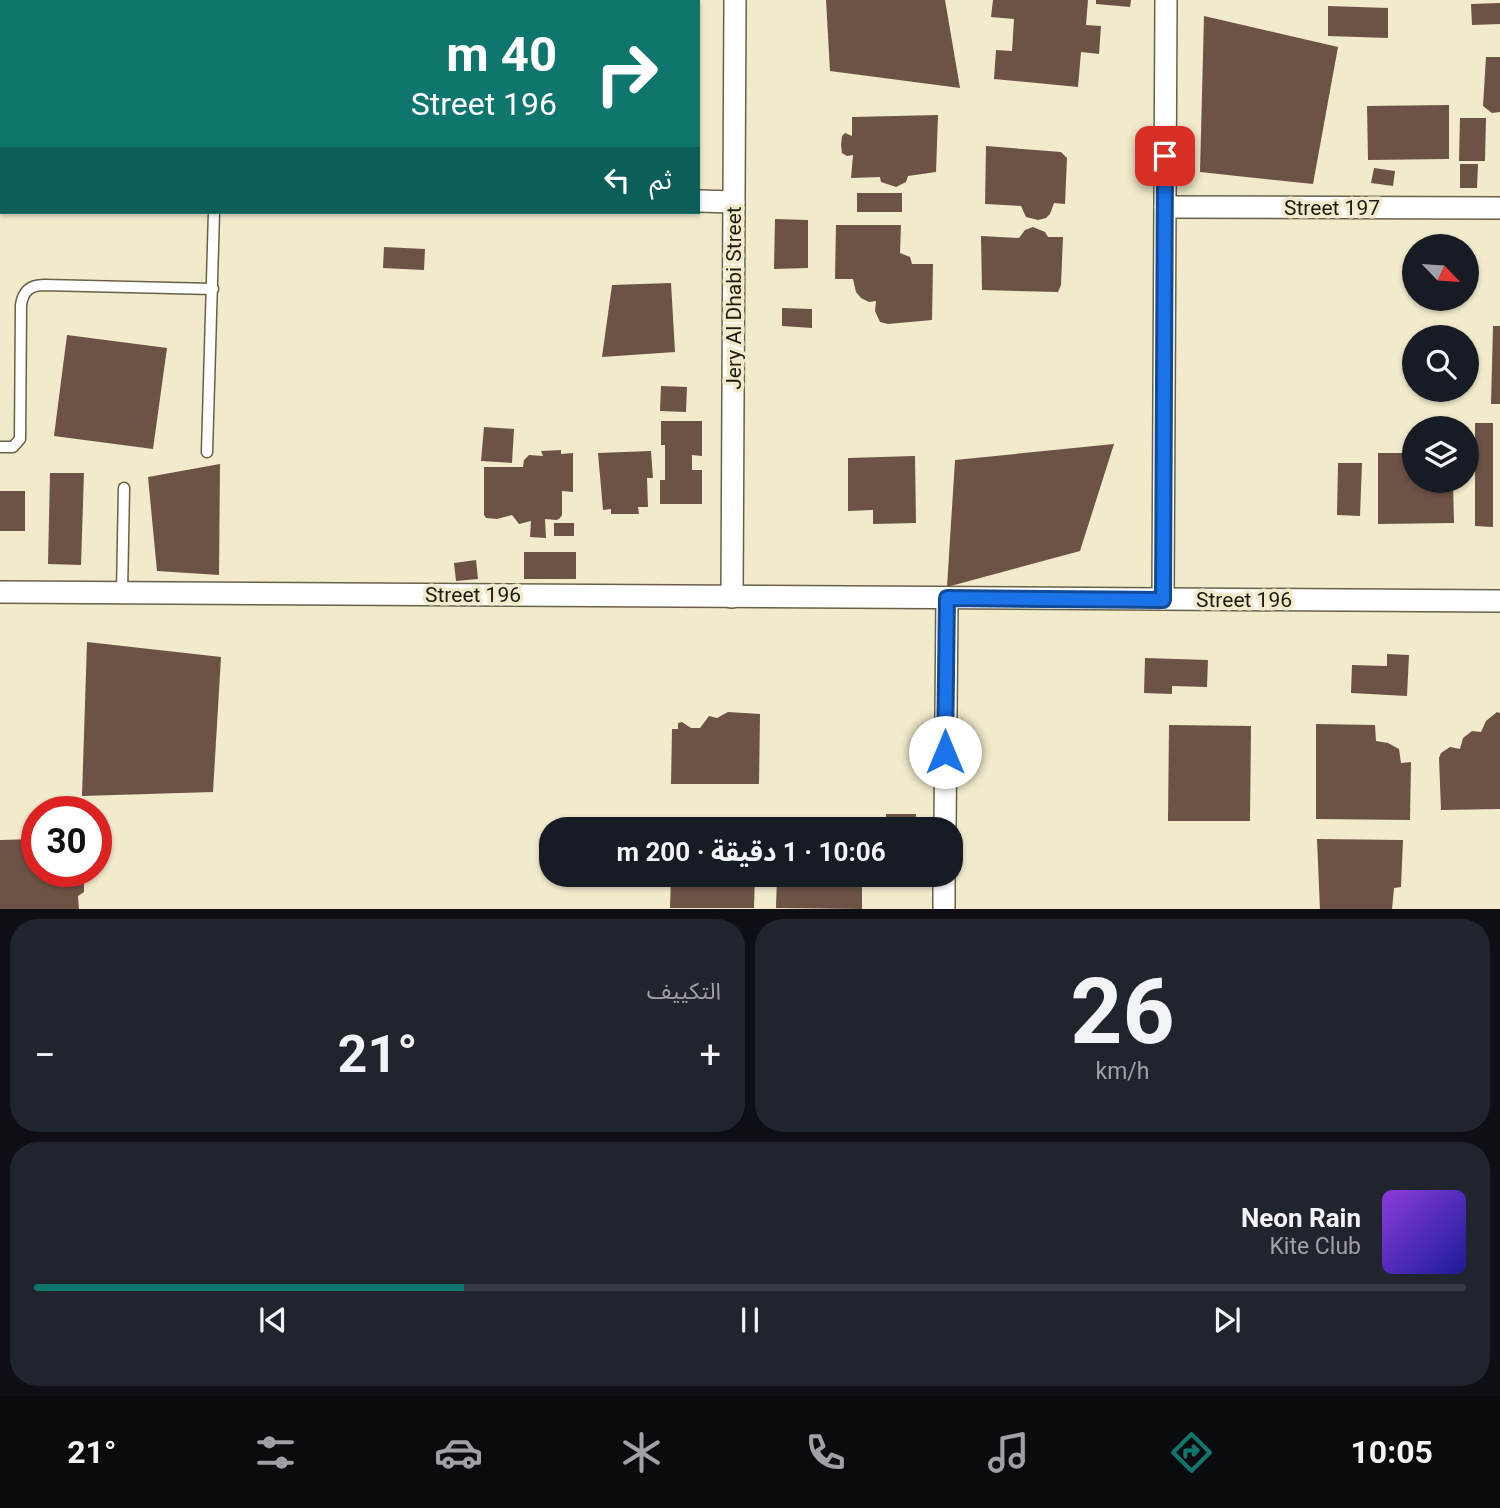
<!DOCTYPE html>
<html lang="ar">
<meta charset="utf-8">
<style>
:root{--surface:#171b24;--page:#20242c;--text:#f1f3f6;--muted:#9ea1a6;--line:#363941;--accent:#0f766e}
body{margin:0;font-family:Roboto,"Noto Sans Arabic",sans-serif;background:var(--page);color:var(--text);direction:rtl;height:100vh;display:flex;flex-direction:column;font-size:26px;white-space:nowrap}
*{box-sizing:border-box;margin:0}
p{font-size:23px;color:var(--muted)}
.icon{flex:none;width:38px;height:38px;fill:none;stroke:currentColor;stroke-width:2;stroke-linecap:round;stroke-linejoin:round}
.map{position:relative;height:909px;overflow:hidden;direction:ltr}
.drawer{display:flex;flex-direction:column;gap:10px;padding:10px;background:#0d0f14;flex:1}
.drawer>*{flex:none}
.hud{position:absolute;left:0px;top:0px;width:700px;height:214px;box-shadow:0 2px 5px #0004;direction:rtl;background:#0f766e;color:#fff;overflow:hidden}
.needle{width:46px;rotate:115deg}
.fabs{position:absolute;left:1402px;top:234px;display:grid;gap:14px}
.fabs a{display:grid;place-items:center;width:77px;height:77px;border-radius:50%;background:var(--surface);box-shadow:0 2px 5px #0004;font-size:35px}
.speed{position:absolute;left:21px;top:796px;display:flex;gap:14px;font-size:35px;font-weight:700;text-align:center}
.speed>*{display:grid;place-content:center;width:91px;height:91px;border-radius:50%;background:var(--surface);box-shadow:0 2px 5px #0004;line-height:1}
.speed .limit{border:10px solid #d22;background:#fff;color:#111}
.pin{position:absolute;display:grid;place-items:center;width:60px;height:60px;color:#fff;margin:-30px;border-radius:14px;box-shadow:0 4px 10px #0006}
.me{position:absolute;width:77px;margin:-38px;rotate:0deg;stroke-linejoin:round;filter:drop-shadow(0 0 5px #0008)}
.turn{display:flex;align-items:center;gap:24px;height:147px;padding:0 28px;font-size:32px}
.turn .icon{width:91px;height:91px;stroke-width:2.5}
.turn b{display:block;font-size:49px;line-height:60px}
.then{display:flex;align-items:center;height:66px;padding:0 28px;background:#0003;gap:14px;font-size:26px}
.big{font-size:52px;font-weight:700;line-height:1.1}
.drawer .widget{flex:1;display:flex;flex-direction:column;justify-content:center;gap:10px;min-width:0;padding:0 24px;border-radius:28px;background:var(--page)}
.drawer .dial{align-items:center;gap:0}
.dial b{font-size:91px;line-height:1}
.song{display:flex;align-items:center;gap:21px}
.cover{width:84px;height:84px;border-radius:10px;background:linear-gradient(135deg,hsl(270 70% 55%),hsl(240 70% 35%))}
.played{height:7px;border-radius:4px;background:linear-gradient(90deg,var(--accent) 30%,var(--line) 30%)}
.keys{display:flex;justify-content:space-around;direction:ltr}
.heat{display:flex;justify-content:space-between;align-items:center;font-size:38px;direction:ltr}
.drawer .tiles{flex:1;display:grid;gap:10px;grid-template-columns:1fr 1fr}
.widget:last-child{grid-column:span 2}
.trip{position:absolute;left:539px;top:817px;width:424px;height:70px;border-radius:28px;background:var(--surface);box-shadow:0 2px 5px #0004;font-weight:700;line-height:70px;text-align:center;direction:rtl}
.menu{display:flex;height:112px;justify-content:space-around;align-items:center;background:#090b0e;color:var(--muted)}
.menu .icon{width:49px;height:49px}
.menu .selected{color:var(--accent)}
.menu b{font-size:32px;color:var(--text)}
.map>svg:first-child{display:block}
</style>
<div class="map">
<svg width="1500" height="910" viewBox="0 0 1500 910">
<rect width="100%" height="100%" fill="#f1ebcc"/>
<g fill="#6d5246">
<path d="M826,0H945L960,88L830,71Z"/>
<path d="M993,0H1088L1086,25L1101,26L1099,54L1081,52L1078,87L994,79L996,50L1012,51L1014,19L991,17Z"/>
<path d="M1096,0H1131L1130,7L1096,4Z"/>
<path d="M1500,3V24L1472,25L1471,4Z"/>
<path d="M1328,6L1388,8V38L1328,36Z"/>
<path d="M1204,16L1338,47L1313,184L1200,172Z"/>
<path d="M1486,57H1500V112L1492,113L1483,106Z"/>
<path d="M1449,105V159L1368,160L1367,106Z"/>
<path d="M938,115L936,172L908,176L906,182L896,187L881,182L880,177L851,178L853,155L847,156L842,153L841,145L842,136L845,133L852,136V117Z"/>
<path d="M1460,118H1486L1485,161H1459Z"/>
<path d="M986,146L1061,152L1067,158L1065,204L1054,203L1050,214L1046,218L1038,220L1026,217L1021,206L985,204Z"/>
<path d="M1460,164H1478L1477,188H1460Z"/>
<path d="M1374,168L1395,171L1393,186L1371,183Z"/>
<rect x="857" y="193" width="45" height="19"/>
<path d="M775,219L808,220V268L774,269Z"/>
<path d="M836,225H901L900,253L910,257L912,264H933L932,320L888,324L880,322L875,311L876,301L869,302L861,298L856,292L853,279H835Z"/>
<path d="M1033,227L1045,232L1048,237H1063L1061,285L1058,292L982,290L981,236L1019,238L1025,230Z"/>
<path d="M384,247L425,249L424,270L383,268Z"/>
<path d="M671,283L675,352L602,357L612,285Z"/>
<path d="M782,308L812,309V328L782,326Z"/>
<path d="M1493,326H1500V404H1491Z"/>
<path d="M67,335L167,348L153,449L54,436Z"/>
<path d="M661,386L687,387L686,412L660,411Z"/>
<path d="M661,421H702V456L692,455V470H702V504H660V480H665V445H661Z"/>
<path d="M1475,423H1493V527L1475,526Z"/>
<path d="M484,427L514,429L512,463L481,461Z"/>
<path d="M1114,444L1080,551L947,587L955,460Z"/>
<path d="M561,450V454L573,453V492L562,491V515L560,518L557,520L545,519L546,538L530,537L531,521L519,524L512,515L497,519L486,518L484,515V467H523L524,460L529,455L543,456L541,451Z"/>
<path d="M651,451L653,478H647L648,507H638L639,514H611V509L603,510L598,453Z"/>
<path d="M1378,453H1414V481H1453L1454,523L1378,524Z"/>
<path d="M915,456L916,523L873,524V510L848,511V458Z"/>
<path d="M1338,463H1362L1360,516L1337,515Z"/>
<path d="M220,464L219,575L157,571L148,477Z"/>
<path d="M50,473H84L81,565L48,564Z"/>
<rect x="0" y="491" width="25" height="40"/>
<rect x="554" y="523" width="20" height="13"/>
<rect x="524" y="552" width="52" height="27"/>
<path d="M476,560L478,579L456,581L454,563Z"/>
<path d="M87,642L221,657L213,792L82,796Z"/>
<path d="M1387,654L1409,655L1407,696L1351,693L1352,665L1387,666Z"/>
<path d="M1145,658L1208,660L1207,687L1172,686V694L1144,693Z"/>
<path d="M728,712L760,714L759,784H671L672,729H678V723L682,722L691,728H700L709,716L717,718Z"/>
<path d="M1497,712L1500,713V809L1441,810L1439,758L1441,753L1450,747L1460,749L1463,738L1472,731L1481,732L1486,721Z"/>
<path d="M1316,724L1375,725L1376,741L1388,743L1399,749L1401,763L1411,762L1410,820L1316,819Z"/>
<path d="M1169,725L1251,726L1250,821H1168Z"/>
<path d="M886,814H916L915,830H886Z"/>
<path d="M37,839V872H78V875L84,878V892L78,896L79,910H0V840Z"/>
<path d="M1317,839L1403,840L1401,887L1394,888L1392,910H1320Z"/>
<path d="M671,875H755L754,908H670Z"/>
<path d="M777,875H862V909L776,908Z"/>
<rect x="885" y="875" width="30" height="4"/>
</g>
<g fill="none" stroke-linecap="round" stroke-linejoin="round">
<g stroke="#676147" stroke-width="13">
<g id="service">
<path d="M0,447H13L20,439L21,305C23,291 30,285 44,285L213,289"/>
<path d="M207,452L214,212"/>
<path d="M122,593L124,488"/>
</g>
</g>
<g stroke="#676147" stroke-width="24">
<g id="minor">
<path d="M0,196H2"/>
<path d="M698,201L734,202"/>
<path d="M1165,207L1500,208"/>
<path d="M0,592L1500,601"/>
<path d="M732,597L735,0"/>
<path d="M1163,599L1166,0"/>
<path d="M945,830L947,598"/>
<path d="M944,910V875"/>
</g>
</g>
<use href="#service" stroke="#fff" stroke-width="10"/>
<use href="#minor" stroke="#fff" stroke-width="21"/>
</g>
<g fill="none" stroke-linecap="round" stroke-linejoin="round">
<g stroke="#114b97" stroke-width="18">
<path id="route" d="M945,752L947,598L1163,600L1165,156"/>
</g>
<use href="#route" stroke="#1a73e8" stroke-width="12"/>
</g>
<g text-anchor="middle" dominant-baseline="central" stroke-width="7" stroke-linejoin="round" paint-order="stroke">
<g font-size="21" fill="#1e1c11" stroke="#f1ebcc">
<text x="1332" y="208">Street 197</text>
<text transform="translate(734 298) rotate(-90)">Jery Al Dhabi Street</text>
<text x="473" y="595">Street 196</text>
<text x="1244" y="600">Street 196</text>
</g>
</g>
</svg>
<div class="fabs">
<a><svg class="needle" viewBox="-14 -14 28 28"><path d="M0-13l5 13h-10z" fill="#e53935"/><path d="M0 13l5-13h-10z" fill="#9ea1a6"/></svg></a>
<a><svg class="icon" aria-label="search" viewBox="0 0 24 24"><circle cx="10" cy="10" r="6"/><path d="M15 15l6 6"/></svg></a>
<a><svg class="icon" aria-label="layers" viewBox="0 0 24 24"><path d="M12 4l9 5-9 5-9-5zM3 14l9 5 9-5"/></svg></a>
</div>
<div class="speed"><div class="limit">30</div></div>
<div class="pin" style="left:1165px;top:156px;background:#d93025"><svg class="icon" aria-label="arrive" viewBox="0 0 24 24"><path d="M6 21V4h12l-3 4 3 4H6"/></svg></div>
<svg class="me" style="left:945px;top:752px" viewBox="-20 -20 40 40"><circle r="19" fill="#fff"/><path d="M0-13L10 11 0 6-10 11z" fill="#1a73e8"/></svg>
<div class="trip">10:06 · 1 دقيقة · 200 m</div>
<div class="hud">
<div class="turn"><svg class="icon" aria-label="right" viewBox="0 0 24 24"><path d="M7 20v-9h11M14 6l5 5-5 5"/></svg><div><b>40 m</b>Street 196</div></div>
<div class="then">ثم<svg class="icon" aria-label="left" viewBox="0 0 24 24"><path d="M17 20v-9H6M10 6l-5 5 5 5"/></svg></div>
</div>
</div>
<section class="drawer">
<div class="tiles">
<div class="widget dial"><b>26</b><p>km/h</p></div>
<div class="widget"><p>التكييف</p>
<div class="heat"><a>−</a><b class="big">21°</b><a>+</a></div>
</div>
<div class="widget">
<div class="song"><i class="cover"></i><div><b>Neon Rain</b><p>Kite Club</p></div></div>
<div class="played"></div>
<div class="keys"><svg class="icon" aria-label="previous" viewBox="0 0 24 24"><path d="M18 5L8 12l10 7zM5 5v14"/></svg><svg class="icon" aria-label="pause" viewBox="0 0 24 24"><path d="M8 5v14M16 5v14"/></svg><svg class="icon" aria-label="next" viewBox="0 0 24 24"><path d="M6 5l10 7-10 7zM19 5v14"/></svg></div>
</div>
</div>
</section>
<nav class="menu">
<b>10:05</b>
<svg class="icon selected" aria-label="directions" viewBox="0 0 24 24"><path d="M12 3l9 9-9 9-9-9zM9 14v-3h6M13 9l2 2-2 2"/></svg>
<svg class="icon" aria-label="music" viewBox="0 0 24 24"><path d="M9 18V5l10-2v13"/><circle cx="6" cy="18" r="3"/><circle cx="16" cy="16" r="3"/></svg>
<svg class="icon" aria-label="phone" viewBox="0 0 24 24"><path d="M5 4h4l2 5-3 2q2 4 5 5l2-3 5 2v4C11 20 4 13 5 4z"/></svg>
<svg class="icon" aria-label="climate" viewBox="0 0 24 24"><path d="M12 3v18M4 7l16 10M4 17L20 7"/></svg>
<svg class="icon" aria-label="car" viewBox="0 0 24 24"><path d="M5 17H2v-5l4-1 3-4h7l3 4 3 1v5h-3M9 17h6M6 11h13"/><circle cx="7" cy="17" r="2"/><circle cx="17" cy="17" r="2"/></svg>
<svg class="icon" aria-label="filters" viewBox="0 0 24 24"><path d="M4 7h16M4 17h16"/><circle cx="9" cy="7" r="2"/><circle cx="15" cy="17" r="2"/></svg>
<b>21°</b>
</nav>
